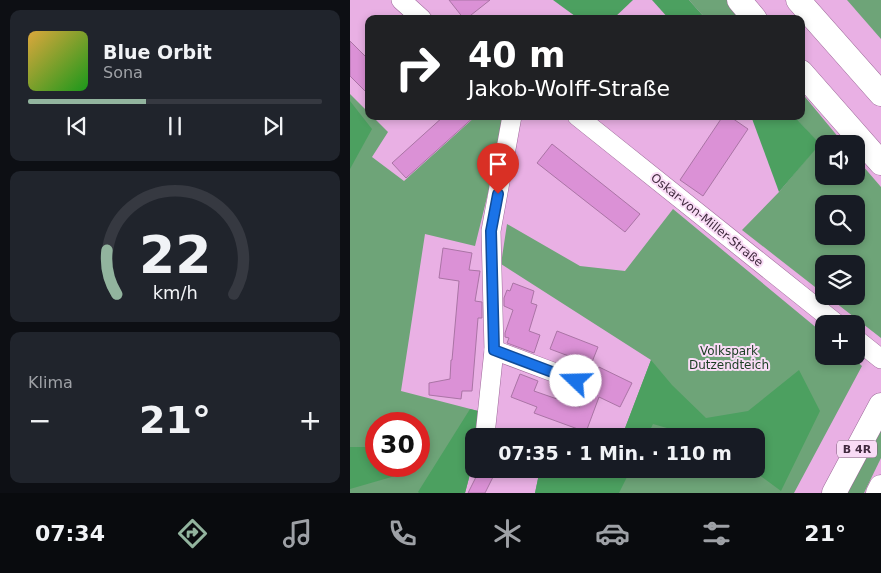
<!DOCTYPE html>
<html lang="de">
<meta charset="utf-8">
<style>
:root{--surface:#171b24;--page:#20242c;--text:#f1f3f6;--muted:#9ea1a6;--line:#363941;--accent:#92b49e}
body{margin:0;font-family:"DejaVu Sans",sans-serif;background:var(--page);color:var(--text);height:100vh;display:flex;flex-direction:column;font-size:19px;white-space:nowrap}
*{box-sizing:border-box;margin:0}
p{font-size:16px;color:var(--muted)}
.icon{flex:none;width:28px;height:28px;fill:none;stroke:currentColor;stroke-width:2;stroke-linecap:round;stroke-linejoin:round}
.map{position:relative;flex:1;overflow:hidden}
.panel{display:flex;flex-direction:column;gap:10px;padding:10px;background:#0d0f14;width:350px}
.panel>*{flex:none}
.hud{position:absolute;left:15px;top:15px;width:440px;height:105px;border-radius:10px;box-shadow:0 2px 8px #0003;background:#202124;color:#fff;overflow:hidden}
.tools{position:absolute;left:465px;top:135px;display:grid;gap:10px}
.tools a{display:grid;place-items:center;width:50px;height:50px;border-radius:10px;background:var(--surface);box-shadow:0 2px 8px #0003;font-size:25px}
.speed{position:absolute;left:15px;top:412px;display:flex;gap:10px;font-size:25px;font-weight:700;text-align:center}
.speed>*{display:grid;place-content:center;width:65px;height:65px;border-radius:50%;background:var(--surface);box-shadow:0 2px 8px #0003;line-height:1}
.speed .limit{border:8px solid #d22;background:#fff;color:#111}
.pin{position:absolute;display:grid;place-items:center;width:42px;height:42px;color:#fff;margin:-51px -21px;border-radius:50% 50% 50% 0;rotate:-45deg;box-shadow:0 0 5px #0007}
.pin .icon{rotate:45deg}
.me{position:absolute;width:55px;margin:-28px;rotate:291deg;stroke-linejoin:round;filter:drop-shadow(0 0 4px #0008)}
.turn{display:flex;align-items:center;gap:18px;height:105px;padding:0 20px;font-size:22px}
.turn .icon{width:65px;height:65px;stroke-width:2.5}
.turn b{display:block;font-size:35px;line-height:42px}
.big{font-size:38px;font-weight:700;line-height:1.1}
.panel .tile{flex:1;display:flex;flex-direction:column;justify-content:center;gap:8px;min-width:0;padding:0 18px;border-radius:10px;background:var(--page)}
.panel .dial{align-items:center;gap:0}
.dial svg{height:130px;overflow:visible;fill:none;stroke:var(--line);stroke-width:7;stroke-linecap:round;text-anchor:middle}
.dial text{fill:var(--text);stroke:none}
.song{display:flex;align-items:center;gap:15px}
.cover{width:60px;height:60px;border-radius:8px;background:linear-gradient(135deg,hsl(40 70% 55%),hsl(120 70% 35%))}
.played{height:5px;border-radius:2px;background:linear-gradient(90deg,var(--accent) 40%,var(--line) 40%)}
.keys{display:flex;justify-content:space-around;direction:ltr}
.heat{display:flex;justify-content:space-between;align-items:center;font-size:28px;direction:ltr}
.trip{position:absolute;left:115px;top:428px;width:300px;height:50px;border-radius:10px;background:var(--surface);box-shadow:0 2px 8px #0003;font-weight:700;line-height:50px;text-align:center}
.dock{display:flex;height:80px;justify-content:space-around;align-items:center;background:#090b0e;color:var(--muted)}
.dock .icon{width:35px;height:35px}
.dock .active{color:var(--accent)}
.dock b{font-size:22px;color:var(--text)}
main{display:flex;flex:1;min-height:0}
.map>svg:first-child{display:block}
</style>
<main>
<section class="panel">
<div class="tile">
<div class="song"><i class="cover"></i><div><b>Blue Orbit</b><p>Sona</p></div></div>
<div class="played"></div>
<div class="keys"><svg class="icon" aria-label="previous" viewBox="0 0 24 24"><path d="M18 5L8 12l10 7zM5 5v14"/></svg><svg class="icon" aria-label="pause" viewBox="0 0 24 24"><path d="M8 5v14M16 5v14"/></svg><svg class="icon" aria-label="next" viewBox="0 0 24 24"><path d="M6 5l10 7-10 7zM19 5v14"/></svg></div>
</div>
<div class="tile dial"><svg viewBox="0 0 100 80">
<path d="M14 69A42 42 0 1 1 86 69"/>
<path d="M14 69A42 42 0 0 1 8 42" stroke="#92b49e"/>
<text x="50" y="56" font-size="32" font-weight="700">22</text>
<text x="50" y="72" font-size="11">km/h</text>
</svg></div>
<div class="tile"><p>Klima</p>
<div class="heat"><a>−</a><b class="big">21°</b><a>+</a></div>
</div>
</section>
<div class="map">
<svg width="531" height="493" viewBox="0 0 531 493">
<rect width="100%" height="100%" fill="#e9b0e4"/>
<g fill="#6ea478" fill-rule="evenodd">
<path d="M339,0H377L392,19H356Z"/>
<path d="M497,0H531V39Z"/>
<path d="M451,92L494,144H474V176H506V158L531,187V338L477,296H506V264H474V294L392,230L429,192L469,144L444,116H451ZM474,204H506V236H474Z"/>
<path d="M0,94L19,113V116H22L38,132L22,157L54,181L126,116H157L125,246L75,234L51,391L136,413L124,436V459L115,493H0ZM26,424H69V466H26Z"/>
<path d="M323,209L474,334V356H501L512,366L444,493H185L190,469H406V436H272L301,360L151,264L157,224L230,266L275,271Z"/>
<path d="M531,423V458L514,493H494Z"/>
</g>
<g fill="#4ca060">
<path d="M203,0H283L263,19H229Z"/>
<path d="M302,0H339L356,19H319Z"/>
<path d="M0,101L22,129L0,169Z"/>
<path d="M401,116H444L470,144L429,192Z"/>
<path d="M301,360L322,385L356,418L398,411L449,370L470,411L431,491L401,469H406V436H345L303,424L297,436H272Z"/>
<path d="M120,409L136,413L130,436H124V459L115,493H69L68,492Z"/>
<path d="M0,447H26V466H48L45,476L0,489Z"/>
<path d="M190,469H281L269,493H185Z"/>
</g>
<g fill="#db91d6" stroke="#aa74a5">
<path d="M99,0H140L116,19H114Z"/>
<path d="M0,41L19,60V95L0,76Z"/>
<path d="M94,116H125L56,178L42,163Z"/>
<path d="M373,116H379L398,129L353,196L330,180Z"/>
<path d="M202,144L290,214L275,232L187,163Z"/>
<path d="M93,248L122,253L119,270L130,271L125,301L132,302V318H128L122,391H112L111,399L79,395V383L100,379L101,360H102L109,281L89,278Z"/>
<path d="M163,283L184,291L181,303L187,305L179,331L190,335L184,353L157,343L159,338L155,337V333L163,310L154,306V298L157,290L160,291Z"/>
<path d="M207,331L248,347L240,367L223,360L224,358L200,349Z"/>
<path d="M249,367L282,383L270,407L249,397L236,432L184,413L187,407L161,397L170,374L188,381L184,391L230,407Z"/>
<path d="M130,469H147L135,493H118Z"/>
</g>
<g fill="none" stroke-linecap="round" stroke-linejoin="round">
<g stroke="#9c6898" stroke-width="20">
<g id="minor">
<path d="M51,0L72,19"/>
<path d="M227,116L487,324"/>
<path d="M506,339L531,359"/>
<path d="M144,350L227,381"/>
<path d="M135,435L144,350L141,231L162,116"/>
</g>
</g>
<g stroke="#9c6898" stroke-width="25">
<g id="major">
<path d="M389,0L405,19"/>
<path d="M448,0L531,94"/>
<path d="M451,72L531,163"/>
<path d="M484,493L531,405"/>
<path d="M528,493L531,487"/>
</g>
</g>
<use href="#minor" stroke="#fff" stroke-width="19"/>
<use href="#major" stroke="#fff" stroke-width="24"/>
</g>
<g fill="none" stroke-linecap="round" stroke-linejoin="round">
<g stroke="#114b97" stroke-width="12">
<path id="route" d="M148,194L141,231L144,350L226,381"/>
</g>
<use href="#route" stroke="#1a73e8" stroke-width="9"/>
</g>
<g text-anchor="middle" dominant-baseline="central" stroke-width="4" stroke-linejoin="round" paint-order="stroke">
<rect fill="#f9dcf6" stroke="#785f76" stroke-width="1" x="487" y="440.5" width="40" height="17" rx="4"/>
<g font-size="11" font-weight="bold" fill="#412a3f">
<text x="507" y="449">B 4R</text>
</g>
<g font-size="12" fill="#412a3f" stroke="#f9dcf6">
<text transform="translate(357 220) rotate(39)">Oskar-von-Miller-Straße</text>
</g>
<g font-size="12" fill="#1a3d22" stroke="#f9dcf6">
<text x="379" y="351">Volkspark<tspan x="379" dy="14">Dutzendteich</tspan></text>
</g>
</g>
</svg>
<div class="tools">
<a><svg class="icon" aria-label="sound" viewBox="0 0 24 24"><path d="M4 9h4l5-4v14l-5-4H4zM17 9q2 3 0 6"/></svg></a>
<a><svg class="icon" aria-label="search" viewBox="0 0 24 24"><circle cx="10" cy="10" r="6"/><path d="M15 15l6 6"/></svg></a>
<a><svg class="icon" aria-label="layers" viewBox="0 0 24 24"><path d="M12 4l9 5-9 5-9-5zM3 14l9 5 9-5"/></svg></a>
<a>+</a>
</div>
<div class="speed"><div class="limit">30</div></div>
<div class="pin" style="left:148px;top:194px;background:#d93025"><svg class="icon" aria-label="arrive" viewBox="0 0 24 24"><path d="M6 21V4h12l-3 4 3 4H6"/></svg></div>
<svg class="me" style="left:226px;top:381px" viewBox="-20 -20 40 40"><circle r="19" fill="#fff"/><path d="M0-13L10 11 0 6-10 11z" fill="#1a73e8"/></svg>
<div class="trip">07:35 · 1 Min. · 110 m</div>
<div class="hud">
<div class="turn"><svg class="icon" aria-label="right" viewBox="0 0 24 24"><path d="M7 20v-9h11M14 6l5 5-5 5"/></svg><div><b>40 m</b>Jakob-Wolff-Straße</div></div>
</div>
</div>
</main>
<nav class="dock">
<b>07:34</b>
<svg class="icon active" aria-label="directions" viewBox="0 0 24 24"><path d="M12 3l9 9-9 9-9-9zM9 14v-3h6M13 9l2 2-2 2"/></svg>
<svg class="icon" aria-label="music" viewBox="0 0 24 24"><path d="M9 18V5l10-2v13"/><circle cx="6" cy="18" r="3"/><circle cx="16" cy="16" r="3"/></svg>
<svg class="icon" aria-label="phone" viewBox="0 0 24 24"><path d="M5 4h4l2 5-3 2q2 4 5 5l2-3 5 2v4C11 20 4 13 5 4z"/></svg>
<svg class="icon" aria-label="climate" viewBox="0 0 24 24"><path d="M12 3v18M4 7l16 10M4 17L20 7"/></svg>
<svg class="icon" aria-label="car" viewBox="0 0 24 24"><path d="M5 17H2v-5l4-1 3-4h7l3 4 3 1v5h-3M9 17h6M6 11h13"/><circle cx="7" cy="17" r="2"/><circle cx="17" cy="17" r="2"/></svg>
<svg class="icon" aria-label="filters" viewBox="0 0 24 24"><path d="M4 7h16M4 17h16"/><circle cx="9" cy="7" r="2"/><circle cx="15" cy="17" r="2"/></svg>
<b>21°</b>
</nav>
